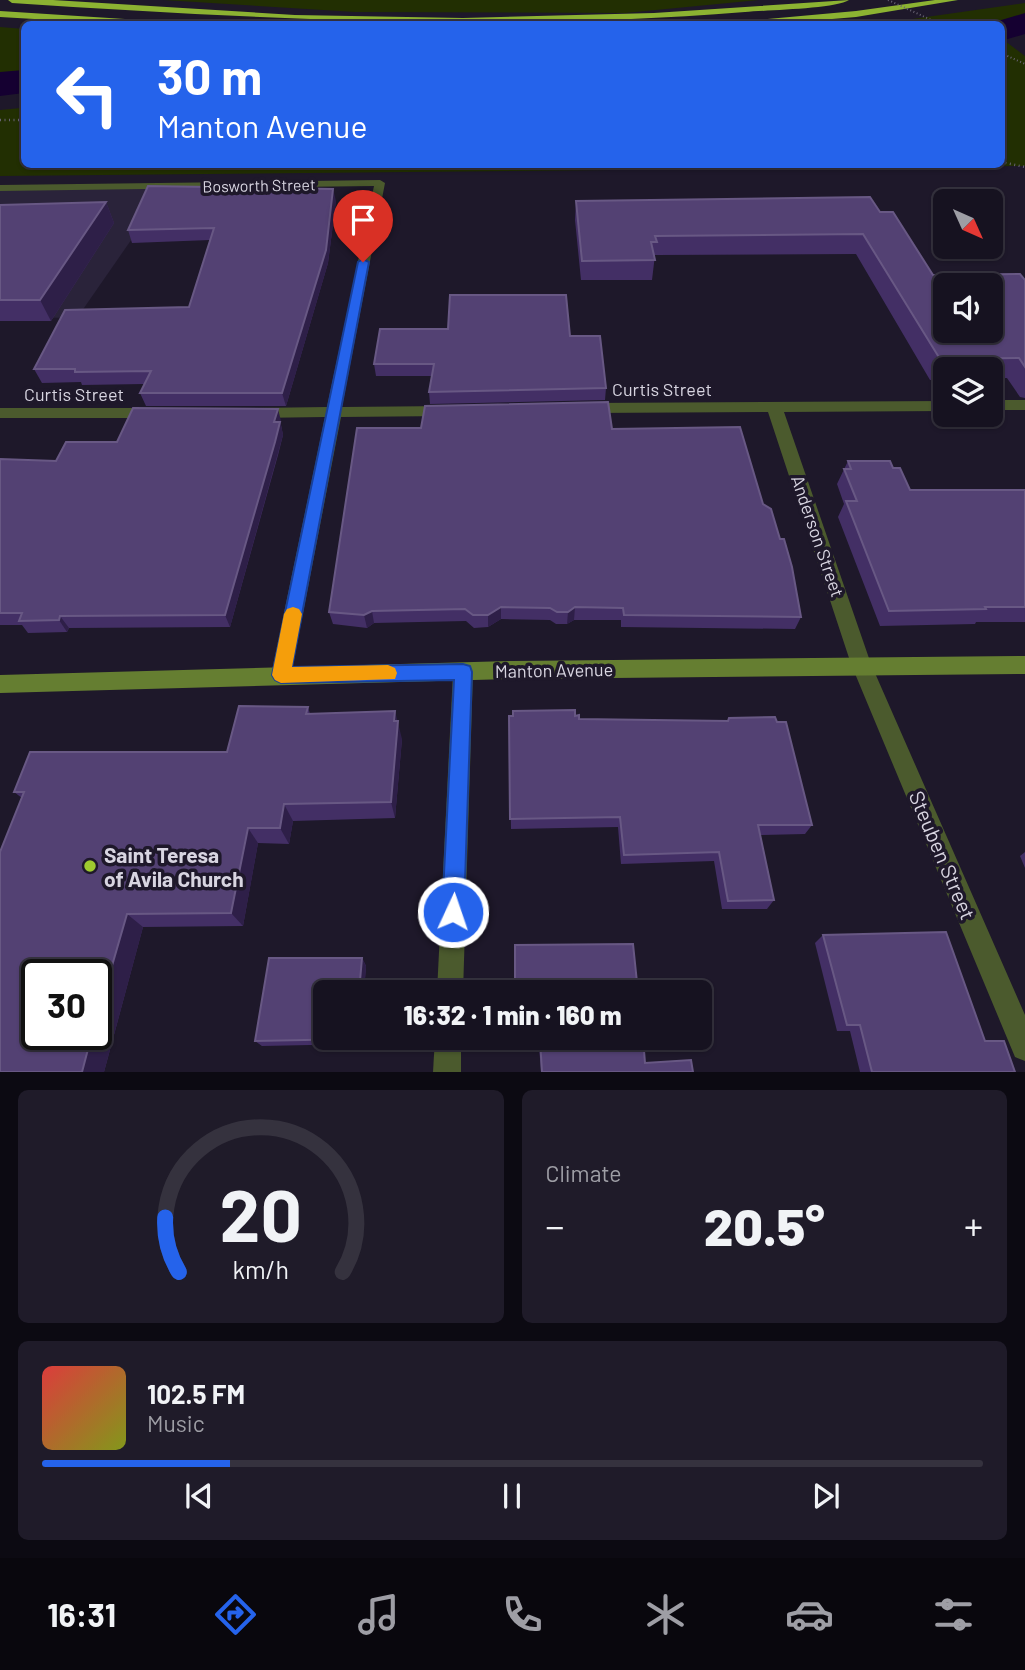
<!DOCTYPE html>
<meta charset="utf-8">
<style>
:root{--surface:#161220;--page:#1f1b29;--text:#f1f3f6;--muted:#9e9ea5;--line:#35323e;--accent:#2563eb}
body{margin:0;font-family:Barlow,sans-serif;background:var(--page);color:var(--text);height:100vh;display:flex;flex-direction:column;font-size:26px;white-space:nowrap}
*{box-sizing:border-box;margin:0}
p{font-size:23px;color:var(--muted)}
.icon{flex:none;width:38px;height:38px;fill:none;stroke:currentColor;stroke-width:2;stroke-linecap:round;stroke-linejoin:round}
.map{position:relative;height:1072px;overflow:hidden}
.panel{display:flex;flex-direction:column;gap:18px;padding:18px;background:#0c0a12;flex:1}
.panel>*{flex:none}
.top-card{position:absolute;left:21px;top:21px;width:984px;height:147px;border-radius:10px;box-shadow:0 2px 5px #0004,0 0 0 2px var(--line);background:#2563eb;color:#fff;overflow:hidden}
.needle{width:46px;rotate:135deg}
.tools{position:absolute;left:933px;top:189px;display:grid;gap:14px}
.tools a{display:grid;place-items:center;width:70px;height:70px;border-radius:10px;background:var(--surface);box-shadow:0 2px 5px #0004,0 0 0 2px var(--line);font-size:35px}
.speed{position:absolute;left:21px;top:959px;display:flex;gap:14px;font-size:35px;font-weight:700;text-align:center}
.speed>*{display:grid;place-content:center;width:91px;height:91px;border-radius:50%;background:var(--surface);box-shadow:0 2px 5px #0004,0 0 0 2px var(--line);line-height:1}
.speed .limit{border:4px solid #111;border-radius:10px;background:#fff;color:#111}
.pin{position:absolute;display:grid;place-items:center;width:60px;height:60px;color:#fff;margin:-72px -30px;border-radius:50% 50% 50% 0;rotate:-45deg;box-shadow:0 0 7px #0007}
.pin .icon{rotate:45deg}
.me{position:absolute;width:77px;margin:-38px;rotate:3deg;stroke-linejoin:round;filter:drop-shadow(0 0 5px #0008)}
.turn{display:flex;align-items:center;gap:24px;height:147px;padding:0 21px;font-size:32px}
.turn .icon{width:91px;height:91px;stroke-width:2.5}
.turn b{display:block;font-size:49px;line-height:60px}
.big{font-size:52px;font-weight:800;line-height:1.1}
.panel .tile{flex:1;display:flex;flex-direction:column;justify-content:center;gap:10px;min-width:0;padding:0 24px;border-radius:10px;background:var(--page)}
.panel .dial{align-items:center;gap:0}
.dial svg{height:182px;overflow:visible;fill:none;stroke:var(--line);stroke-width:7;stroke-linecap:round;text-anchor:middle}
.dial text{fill:var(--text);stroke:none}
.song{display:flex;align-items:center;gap:21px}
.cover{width:84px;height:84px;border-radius:10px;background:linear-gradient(135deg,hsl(0 70% 55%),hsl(70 70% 35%))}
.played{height:7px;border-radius:4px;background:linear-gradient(90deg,var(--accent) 20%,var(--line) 20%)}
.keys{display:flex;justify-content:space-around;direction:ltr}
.heat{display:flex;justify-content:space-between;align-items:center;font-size:38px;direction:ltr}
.panel .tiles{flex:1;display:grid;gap:18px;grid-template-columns:1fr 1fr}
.tile:last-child{grid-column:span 2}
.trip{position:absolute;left:313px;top:980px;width:399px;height:70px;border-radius:10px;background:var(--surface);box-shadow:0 2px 5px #0004,0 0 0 2px var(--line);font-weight:800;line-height:70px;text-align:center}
.tab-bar{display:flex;height:112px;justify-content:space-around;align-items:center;background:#09070d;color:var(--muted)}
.tab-bar .icon{width:49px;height:49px}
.tab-bar .current{color:var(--accent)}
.tab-bar b{font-size:32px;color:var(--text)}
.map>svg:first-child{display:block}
</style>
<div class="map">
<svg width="1025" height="1072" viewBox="0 0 1025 1072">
<rect width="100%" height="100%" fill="#1e182a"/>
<path fill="#2a233a" d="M170,184L77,318L0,317V188Z"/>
<g fill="#222f02">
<path d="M163,0H759L625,13L355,12Z"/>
<path d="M1025,3V16L1020,18L973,24H877Z"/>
<path d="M0,27L24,29V77H0Z"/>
<path d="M1001,38L1025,56V166L0,176V110L21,108H24V164H1001Z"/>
</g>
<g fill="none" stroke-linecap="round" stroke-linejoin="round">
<g fill="#150031" fill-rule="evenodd">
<path d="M1025,13V34L1001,41V24H988Z"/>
<path d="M24,70V93L0,96V72Z"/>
</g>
<path stroke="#686373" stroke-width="2" stroke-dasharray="1 2.5" stroke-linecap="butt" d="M1001,53L1025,64"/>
<g stroke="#686373" stroke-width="2.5" stroke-dasharray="1 3.5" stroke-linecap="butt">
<path d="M0,120H24"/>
<path d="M1001,162L1025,167"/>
</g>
<g fill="#4b5a2d" fill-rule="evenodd">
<path d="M380,180L385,183L342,407L448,406L456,411L448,416L341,417L291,675L288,681L281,684L274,681L271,675L325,417L255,418L247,413L255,408L327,407L374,186L0,191V185Z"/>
<rect x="990" y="400" width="35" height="10"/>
<path d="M945,401V411L784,412L871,664L1025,1015V1061L1015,1057L851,664L768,412L588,413L580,408L588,403Z"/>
<path d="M0,408H154L162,413L154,418H0Z"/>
<path d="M463,663L470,666L473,672L463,992H437L453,672L456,666Z"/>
<path d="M435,1038H461V1072H433Z"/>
</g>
<path fill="#657e31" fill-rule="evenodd" d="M1025,656V674L512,679L0,693V675L512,661Z"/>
<g fill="#8cb232" fill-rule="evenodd">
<path d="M8,0H53L295,15L463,18L654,13L849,0C835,9 766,10 745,12C500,32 257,19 12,3Z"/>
<path d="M935,0H958L856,17L772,24H742L747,21L856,11Z"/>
<path d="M0,11L156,21L161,24H120L0,17Z"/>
</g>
<path stroke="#686373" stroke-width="2" stroke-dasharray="1 2.5" stroke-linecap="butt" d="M888,0L940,24"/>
</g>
<g fill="#432f65">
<path d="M336,201L328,263L286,406H146L140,393L144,384L82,385L81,382L42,383L34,369L189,307L210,240L132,243L128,230Z"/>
<path d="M576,201L880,212L933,275L1025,280V398L1020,397L1007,378H990V369H945V379L930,380L856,254L655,255L652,280H581L575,220Z"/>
<path d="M106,202L114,223L51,321H0V205Z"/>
<path d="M570,336L606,388L605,400L430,404L429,392L432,376H376L374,364Z"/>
<path d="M281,421V425L283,435L278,455L230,627L69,628L67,632L28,633L22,625H0V459L56,461L117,442Z"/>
<path d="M612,429L763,504L801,617L795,629L621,627V620H574L567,624H556L550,620L501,619L488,627L474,628L466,621L374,623L367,628L333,624L329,612Z"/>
<path d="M848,461L893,468L910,490H1025V622H976L975,624L880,626L838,517L844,504L837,484Z"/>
<path d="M308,707L310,714L402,739L395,818L293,821L289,844L258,843L243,926L143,927L104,1072H0L22,798L14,792L227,752Z"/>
<path d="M509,716H575L579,719L812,825L805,834L760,835L774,900L767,909H722L714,861L621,864L618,827L511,829Z"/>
<path d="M1025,852V868L1020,856Z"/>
<path d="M823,935L985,1041L1015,1072H860L850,1031H837L815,943Z"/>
<path d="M269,958H362L366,966L364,992H326V1038H360L359,1044L262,1046L255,1041Z"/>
<path d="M516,1038H643L645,1063L693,1072H541L539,1046L516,1047Z"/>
</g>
<g fill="#2e1f48">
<path d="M333,189L336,201L328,263L286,406L282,393Z"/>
<path d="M106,202L114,223L51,321L40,300Z"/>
<path d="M278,409L281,421V425L283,435L230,627L225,615Z"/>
<path d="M501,607V619L488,627V615Z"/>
<path d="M575,607L574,620L567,624L568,612Z"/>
<path d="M372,611L374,623L367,628L364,615Z"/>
<path d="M60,616L69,628L67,632L59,620Z"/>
<path d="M395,711L402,739L395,818L391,802Z"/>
<path d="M284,804L293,821L289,844L280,828Z"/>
<path d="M248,828L258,843L243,926L231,913Z"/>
<path d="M127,914L143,927L104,1072H82L92,1034H96V1021Z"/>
<path d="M362,958L366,966L364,992H359Z"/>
<path d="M355,1038H360L359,1044L355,1039Z"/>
</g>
<g fill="#534173" stroke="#685884" stroke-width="2" fill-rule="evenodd">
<path d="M148,186L333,189L326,250L282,393H140L151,371L75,372V369H34L65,310L189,307L214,228L128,230Z"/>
<path d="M870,197L880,212H893L933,275L1020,274L1025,280V367L1019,358L940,359L863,234L655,236L657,242H651L655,260L582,261L576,201ZM945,285H990V331H945Z"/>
<path d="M106,202L40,300H0V205Z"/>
<path d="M450,295H566L570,336H600L606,388L429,392L434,364H374L380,329H448Z"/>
<path d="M608,402L612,429L740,427L763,504L771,509L780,539H784L792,567L801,617L624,615L623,608L575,607L568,612H557L550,608L501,607L488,615H473L465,609L372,611L364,615L329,612L357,428H421L425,406Z"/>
<path d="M133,408L278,409L274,422H280L275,442L225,615L60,616L59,620L19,621L22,613H0V459L56,461L66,442H117Z"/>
<path d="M848,461H890L893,468H900L910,490H1025V607H985L986,609L889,611L846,501H857L844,469H851Z"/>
<path d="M239,706L308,707L306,714L395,711L394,721H398L391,802L284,804L280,828H248L231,913L127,914L96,1021V975H37V1034H92L82,1072H0V852L24,792H14L30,752H227Z"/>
<path d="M575,710V716L579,715V719L728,721L729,718L775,717L777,722H786L812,825H758L774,900L728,901L719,852L624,855L620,817L510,819L509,716H513V711Z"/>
<path d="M946,932L985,1041H1004L1015,1072H872L860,1025H847L823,935Z"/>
<path d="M633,944L638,992H515V945Z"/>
<path d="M269,958H362L359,992H326V1038L355,1039L255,1041Z"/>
<path d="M516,1038H643L645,1063L691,1060L693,1072H542L540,1040L516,1041Z"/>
</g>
<path fill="#2563eb" stroke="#184099" stroke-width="2" d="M363,259L369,262L292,667L463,664L470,666L472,672L464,912L461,920L453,923L445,920L442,912L454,680L281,683L275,680L272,675L358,262Z"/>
<path fill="#f59e0b" d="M293,607L299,609L302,614L292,667L388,665L395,668L397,673L395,679L281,683L275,680L272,675L284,614L287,609Z"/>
<circle fill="#9eca2f" stroke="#1e182a" stroke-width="2.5" cx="90" cy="866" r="7"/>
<g text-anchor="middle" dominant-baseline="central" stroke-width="7" stroke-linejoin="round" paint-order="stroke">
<g font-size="16" fill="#d8d5e1" stroke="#1e182a">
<text transform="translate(259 185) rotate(-1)">Bosworth Street</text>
</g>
<g font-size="18" fill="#d8d5e1" stroke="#1e182a">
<text x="662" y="389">Curtis Street</text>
<text x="74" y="394">Curtis Street</text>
<text transform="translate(818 536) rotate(71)">Anderson Street</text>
<text transform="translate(554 670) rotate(-1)">Manton Avenue</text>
</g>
<g font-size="21" font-weight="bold" fill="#d8d5e1" stroke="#1e182a" text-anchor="start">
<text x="104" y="854">Saint Teresa<tspan x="104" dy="24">of Avila Church</tspan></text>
</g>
<g font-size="21" fill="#d8d5e1" stroke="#1e182a">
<text transform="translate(943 855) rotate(67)">Steuben Street</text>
</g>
</g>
</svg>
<div class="tools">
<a><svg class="needle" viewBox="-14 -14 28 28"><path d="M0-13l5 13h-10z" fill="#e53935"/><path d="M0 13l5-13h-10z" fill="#9e9ea5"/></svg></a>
<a><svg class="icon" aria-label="sound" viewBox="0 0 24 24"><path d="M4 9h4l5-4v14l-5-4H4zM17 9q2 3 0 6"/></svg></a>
<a><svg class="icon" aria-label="layers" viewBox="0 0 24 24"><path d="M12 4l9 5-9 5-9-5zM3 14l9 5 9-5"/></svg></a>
</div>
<div class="speed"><div class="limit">30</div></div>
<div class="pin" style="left:363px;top:262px;background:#d93025"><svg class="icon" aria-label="arrive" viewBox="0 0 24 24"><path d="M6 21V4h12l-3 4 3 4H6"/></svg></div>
<svg class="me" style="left:453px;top:912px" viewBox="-20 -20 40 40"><circle r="17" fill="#2563eb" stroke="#fff" stroke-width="3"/><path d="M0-11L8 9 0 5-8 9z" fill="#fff"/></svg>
<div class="trip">16:32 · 1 min · 160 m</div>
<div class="top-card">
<div class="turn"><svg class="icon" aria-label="left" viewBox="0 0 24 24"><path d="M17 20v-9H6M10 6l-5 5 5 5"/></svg><div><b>30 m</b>Manton Avenue</div></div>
</div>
</div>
<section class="panel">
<div class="tiles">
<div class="tile dial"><svg viewBox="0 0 100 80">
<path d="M14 69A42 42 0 1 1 86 69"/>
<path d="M14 69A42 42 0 0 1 8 45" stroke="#2563eb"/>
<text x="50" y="56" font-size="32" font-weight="700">20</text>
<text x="50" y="72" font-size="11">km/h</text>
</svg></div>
<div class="tile"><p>Climate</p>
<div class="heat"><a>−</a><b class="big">20.5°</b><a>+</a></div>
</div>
<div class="tile">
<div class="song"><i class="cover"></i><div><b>102.5 FM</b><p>Music</p></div></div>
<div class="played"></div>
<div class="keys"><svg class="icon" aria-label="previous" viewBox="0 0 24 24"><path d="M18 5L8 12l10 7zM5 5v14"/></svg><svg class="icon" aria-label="pause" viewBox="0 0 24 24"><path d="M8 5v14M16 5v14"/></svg><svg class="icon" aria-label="next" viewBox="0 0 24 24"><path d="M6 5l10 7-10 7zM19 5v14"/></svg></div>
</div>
</div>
</section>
<nav class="tab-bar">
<b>16:31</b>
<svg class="icon current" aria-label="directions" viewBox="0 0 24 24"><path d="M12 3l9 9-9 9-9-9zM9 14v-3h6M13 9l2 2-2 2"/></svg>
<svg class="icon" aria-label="music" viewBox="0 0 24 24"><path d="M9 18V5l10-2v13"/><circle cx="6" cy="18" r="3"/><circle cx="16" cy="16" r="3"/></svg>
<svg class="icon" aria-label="phone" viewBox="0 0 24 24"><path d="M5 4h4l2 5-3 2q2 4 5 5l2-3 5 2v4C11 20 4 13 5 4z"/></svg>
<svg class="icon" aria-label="climate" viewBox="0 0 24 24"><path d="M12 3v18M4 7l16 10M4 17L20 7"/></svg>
<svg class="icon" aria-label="car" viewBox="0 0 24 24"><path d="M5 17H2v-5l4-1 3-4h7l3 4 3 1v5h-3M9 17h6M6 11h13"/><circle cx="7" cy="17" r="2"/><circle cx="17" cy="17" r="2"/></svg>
<svg class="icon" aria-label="filters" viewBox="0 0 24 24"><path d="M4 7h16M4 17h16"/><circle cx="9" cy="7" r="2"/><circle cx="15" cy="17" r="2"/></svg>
</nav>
